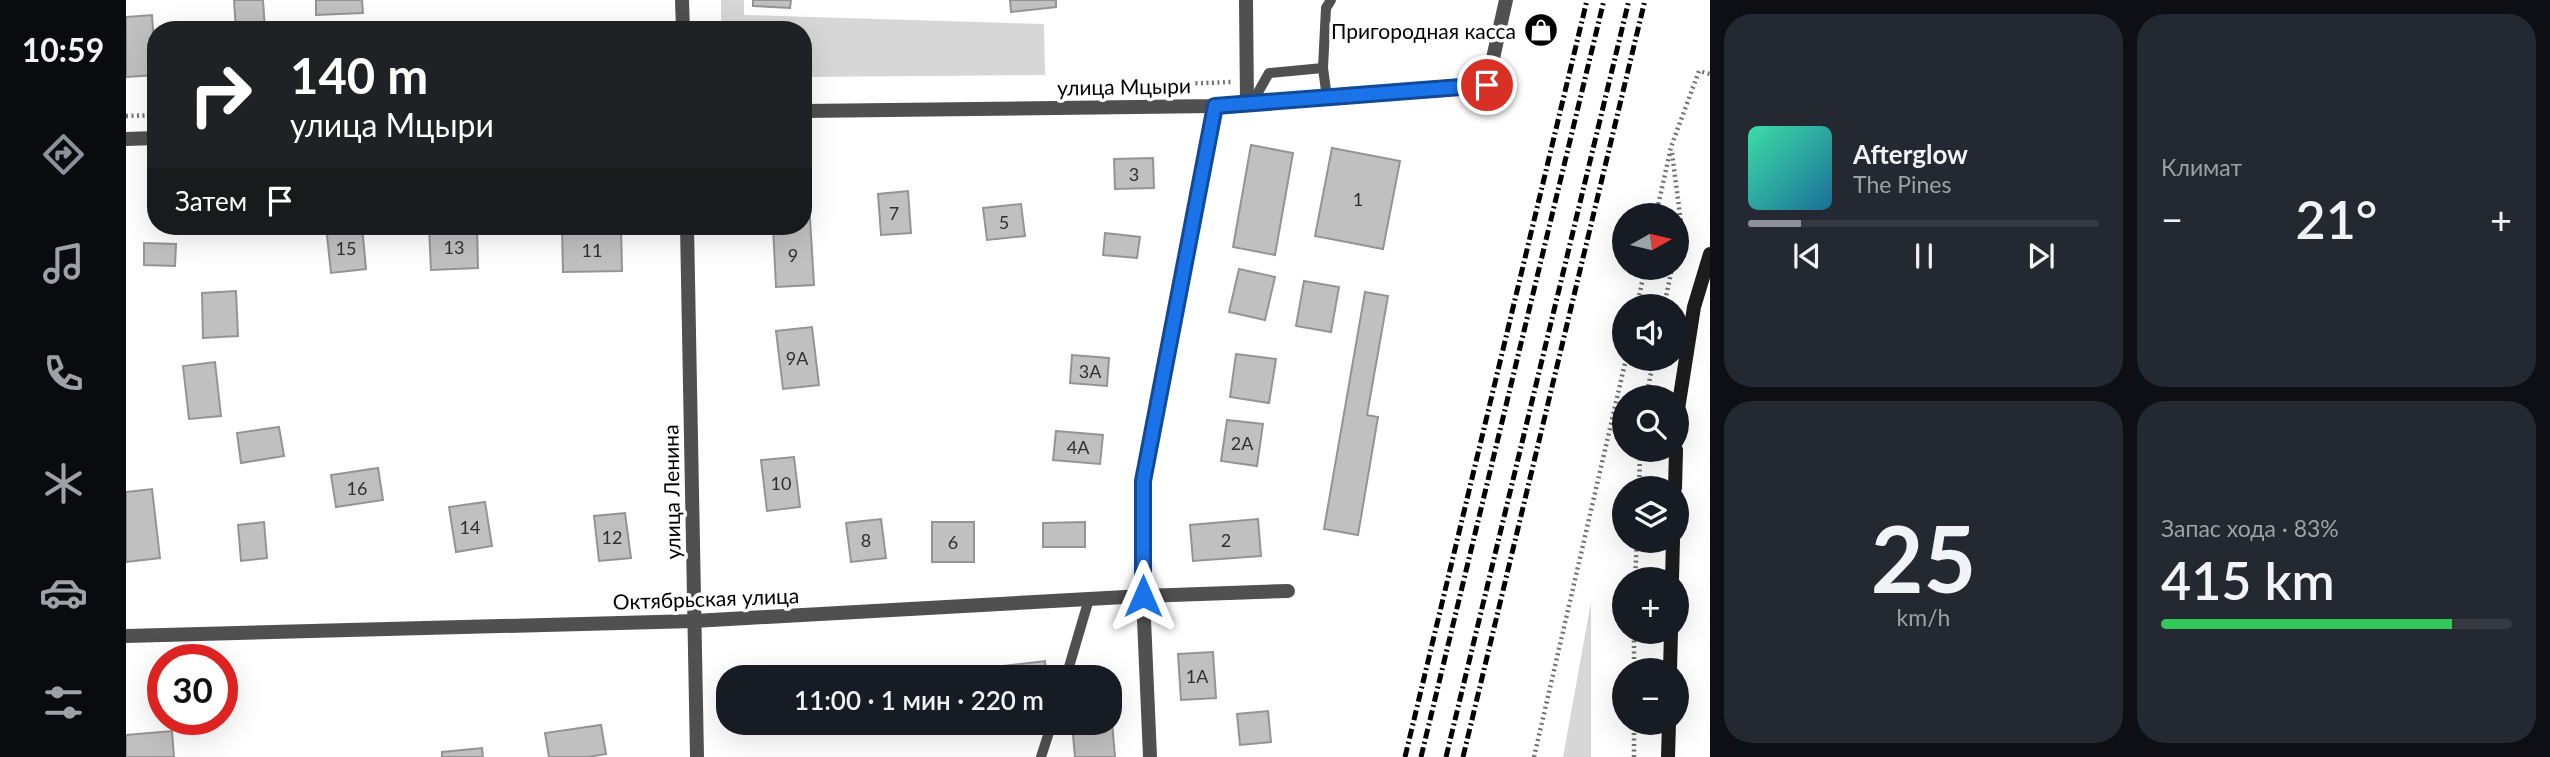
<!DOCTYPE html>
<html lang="ru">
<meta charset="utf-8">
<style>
:root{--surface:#171b24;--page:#242831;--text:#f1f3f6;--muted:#9ea1a6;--line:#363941;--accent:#8c9099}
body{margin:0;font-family:Lato,sans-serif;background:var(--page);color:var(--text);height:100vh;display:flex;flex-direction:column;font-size:26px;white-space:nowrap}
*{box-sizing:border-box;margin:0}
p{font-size:23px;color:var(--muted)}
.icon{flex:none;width:38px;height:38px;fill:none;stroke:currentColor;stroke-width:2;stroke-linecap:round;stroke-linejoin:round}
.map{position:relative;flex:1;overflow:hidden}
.side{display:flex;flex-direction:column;gap:14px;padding:14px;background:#0d0f14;width:840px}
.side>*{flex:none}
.hud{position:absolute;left:21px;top:21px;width:665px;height:214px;border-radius:28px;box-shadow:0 7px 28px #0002;background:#202124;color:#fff;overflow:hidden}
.needle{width:46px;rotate:82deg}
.controls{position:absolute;left:1486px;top:203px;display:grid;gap:14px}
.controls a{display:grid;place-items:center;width:77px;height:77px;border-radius:50%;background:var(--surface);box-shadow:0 7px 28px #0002;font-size:35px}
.speed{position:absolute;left:21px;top:644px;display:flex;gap:14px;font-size:35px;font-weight:700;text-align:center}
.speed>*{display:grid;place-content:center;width:91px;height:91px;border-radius:50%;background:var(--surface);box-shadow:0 7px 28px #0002;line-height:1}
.speed .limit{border:10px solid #d22;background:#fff;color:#111}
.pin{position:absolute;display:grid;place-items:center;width:60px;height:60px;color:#fff;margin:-30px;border:4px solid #fff;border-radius:50%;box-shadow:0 2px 7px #0007}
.me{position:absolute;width:77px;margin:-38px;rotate:0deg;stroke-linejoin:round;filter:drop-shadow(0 0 5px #0008)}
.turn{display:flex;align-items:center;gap:24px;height:147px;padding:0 28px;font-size:32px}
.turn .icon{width:91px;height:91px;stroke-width:2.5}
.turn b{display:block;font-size:49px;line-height:60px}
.then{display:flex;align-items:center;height:66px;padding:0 28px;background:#0003;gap:14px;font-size:26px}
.big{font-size:52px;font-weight:600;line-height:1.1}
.side .tile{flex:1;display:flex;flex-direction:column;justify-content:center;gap:10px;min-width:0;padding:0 24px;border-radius:28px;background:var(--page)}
.side .dial{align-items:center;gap:0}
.dial b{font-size:91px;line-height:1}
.song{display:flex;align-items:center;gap:21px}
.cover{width:84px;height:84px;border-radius:10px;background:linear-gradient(135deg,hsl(160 70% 55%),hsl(200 70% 35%))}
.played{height:7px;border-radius:4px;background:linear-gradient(90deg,var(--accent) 15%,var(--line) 15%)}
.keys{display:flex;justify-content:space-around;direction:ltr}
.heat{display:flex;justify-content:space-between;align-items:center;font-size:38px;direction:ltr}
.charge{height:10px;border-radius:5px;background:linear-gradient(90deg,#34c759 83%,var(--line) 0)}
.side .tiles{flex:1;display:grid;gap:14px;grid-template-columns:repeat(2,1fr)}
.trip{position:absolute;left:590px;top:665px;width:406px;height:70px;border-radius:28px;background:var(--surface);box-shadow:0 7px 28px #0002;font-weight:600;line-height:70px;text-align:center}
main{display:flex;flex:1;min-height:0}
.tabs{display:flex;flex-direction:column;width:126px;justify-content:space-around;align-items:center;background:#090b0e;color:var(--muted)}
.tabs .icon{width:49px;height:49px}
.tabs .selected{color:var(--accent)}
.tabs b{font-size:32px;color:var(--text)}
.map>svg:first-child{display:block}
</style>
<main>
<nav class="tabs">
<b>10:59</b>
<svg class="icon selected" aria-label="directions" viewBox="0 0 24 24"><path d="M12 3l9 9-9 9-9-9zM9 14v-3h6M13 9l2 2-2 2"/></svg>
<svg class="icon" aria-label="music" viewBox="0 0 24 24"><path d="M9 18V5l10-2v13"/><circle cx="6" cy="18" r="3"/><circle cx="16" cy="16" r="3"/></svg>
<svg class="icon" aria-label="phone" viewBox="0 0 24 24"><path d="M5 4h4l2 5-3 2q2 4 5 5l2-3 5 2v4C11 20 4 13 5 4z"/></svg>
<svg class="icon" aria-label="climate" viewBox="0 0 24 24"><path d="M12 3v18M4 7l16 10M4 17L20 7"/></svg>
<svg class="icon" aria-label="car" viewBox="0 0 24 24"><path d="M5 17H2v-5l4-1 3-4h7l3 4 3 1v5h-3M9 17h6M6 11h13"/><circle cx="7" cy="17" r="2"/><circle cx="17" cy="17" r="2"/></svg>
<svg class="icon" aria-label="filters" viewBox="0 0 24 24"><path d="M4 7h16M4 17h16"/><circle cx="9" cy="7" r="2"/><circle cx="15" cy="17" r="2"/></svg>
</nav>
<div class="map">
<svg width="1584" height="757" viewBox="0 0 1584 757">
<rect width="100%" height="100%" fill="#fff"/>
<g fill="#d7d7d7">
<path d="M595,0H618V15L918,24L919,75L677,77V30H595Z"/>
<path d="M1465,602V757H1437Z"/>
</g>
<g fill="#c0c0c0" stroke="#949494" stroke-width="2">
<path d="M108,0H137L139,30H110Z"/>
<path d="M190,0H236L237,13L190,15Z"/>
<path d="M627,0H665L664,8L627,6Z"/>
<path d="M884,0H930V7L885,12Z"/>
<path d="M26,15L30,75L0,77V17Z"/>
<path d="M1125,145L1167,153L1149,255L1107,247Z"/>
<path d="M1206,148L1274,161L1257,249L1189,236Z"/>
<path d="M1027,158L1028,188L989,189L988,159Z"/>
<path d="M782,191L785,233L755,235L752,194Z"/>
<path d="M677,202H683L688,285L650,287L647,226H677Z"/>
<path d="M895,204L899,236L861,240L857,208Z"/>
<path d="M200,226H236L240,269L205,273Z"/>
<path d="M303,226H351L352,268L305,270Z"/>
<path d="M495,227L496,271L437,272L436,228Z"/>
<path d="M979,233L1014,237L1011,258L977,255Z"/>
<path d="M18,243L50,244L49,266L18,265Z"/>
<path d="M1113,269L1149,277L1139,320L1103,312Z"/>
<path d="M1178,281L1213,287L1205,332L1170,326Z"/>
<path d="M110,291L112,336L77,338L76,293Z"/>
<path d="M1239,292L1262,296L1241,415L1252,417L1232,535L1198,529Z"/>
<path d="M686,327L693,385L657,389L650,331Z"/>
<path d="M1110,354L1150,359L1143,403L1104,397Z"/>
<path d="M946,355L983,358L981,386L944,383Z"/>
<path d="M89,362L95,416L63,419L57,366Z"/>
<path d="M1101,420L1137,424L1131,466L1095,461Z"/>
<path d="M153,427L158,456L115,463L111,433Z"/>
<path d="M930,431L977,435L974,464L927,460Z"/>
<path d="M668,457L674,507L641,511L635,460Z"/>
<path d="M252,468L257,500L210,507L205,475Z"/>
<path d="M26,489L34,558L0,562V492Z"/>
<path d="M359,502L366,546L330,552L323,507Z"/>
<path d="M499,513L505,558L473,561L468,516Z"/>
<path d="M755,519L760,558L725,562L720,523Z"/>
<path d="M1132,519L1135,556L1067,561L1064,525Z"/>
<path d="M138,522L141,558L115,561L112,525Z"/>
<rect x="806" y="522" width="42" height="40"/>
<path d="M959,522V547H917V523Z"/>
<path d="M1087,652L1090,698L1055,700L1052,654Z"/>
<path d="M919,661L920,677H861L860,668Z"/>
<path d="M788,669L789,677H729V676Z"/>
<path d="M1142,711L1145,742L1114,745L1111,714Z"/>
<path d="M986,722L989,757H949L946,724Z"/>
<path d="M475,725L480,754L462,757H423L419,733Z"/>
<path d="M46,731L48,757H0V735Z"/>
<path d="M356,748L357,757H316V752Z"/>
</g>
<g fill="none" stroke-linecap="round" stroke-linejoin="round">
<g stroke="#727272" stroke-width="4.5" stroke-dasharray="2 3.5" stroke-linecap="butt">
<path d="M998,86L1105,82"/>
<path d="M0,116L30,115"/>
<path d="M1546,153L1555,223L1550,246"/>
<path d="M1530,215L1545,147L1573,71L1584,74"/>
<path d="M1511,306L1519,268"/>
<path d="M1538,306L1546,268"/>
<path d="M1520,397L1528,359"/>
<path d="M1513,488L1514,450"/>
<path d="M1509,579L1511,541"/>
<path d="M1508,670V632"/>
<path d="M1408,757L1500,359"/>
<path d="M1508,757V723"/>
</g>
<g stroke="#505050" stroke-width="10">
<path d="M1197,68L1200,8L1205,0"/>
<path d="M1126,103L1143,73L1197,68L1201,98"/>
<path d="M940,677L963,599"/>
<path d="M915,757L926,723"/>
</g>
<g stroke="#505050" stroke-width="14">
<path d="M556,0L557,30"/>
<path d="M1120,0L1121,104"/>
<path d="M677,111L1089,106L1351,87L1361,85L1380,0"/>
<path d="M0,139L30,138"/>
<path d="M561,226L571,757"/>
<path d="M0,636L568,621L1017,596L1162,591"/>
<path d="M1024,757L1017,596V481L1089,106"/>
</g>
<g stroke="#1d1d1d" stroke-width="14">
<path d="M1550,422L1568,307L1584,254"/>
<path d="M1549,488L1550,450"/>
<path d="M1546,579L1547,541"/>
<path d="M1544,670L1545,632"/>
<path d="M1542,757L1543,723"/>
</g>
<g stroke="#000" stroke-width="5" stroke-dasharray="10 3.5 2 3.5" stroke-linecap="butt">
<path d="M1279,757L1461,0"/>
<path d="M1295,757L1478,0"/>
<path d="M1320,757L1503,0"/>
<path d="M1337,757L1519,0"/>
</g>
</g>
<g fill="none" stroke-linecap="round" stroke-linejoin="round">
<g stroke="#114b97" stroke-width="18">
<path id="route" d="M1017,596V481L1089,106L1361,85"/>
</g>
<use href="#route" stroke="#1a73e8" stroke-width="12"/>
</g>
<defs>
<g id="shop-disc" transform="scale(1.75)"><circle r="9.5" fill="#000" stroke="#fff"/><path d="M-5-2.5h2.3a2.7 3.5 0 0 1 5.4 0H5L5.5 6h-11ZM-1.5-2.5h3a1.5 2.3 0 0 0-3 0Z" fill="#fff"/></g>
</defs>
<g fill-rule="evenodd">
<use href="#shop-disc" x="1415" y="30"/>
</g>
<g text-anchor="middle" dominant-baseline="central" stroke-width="7" stroke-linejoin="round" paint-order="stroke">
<g font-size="18" fill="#303030">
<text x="1008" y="174">3</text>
<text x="1232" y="199">1</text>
<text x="768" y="213">7</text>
<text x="878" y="222">5</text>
<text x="328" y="247">13</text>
<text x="220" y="248">15</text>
<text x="466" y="250">11</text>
<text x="667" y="255">9</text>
<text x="671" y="358">9А</text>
<text x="964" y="371">3А</text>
<text x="1116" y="443">2А</text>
<text x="952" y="447">4А</text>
<text x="655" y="483">10</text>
<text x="231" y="488">16</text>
<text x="344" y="527">14</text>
<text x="486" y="537">12</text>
<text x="740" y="540">8</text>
<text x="1100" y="540">2</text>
<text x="827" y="542">6</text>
<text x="1071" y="676">1А</text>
</g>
<g font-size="21" fill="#000" stroke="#fff" text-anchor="end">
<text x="1390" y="30">Пригородная касса</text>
</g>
<g font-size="21" fill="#000" stroke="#fff">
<text transform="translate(998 86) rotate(-1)">улица Мцыри</text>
<text transform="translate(545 492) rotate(-91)">улица Ленина</text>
<text transform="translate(580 598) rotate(-2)">Октябрьская улица</text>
</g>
</g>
</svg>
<div class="controls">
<a><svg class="needle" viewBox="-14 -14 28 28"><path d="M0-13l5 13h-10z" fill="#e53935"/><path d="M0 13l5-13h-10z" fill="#9ea1a6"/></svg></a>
<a><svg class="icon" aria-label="sound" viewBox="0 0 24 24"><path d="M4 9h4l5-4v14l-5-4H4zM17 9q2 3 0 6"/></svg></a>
<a><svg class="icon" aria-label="search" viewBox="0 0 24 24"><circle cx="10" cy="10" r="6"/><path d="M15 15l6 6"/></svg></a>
<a><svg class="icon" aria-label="layers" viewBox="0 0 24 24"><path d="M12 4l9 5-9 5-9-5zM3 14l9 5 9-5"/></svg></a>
<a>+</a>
<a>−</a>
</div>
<div class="speed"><div class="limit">30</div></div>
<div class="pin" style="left:1361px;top:85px;background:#d93025"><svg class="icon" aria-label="arrive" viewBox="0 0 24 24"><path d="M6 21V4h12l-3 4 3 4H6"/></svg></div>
<svg class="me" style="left:1017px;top:596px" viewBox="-20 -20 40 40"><path d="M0-17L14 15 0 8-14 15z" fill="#1a73e8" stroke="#fff" stroke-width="4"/></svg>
<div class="trip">11:00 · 1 мин · 220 m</div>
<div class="hud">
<div class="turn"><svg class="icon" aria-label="right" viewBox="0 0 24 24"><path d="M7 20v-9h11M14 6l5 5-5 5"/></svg><div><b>140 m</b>улица Мцыри</div></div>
<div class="then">Затем<svg class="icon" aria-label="arrive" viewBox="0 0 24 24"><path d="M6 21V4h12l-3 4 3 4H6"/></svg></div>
</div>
</div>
<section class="side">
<div class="tiles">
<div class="tile">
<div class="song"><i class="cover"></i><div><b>Afterglow</b><p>The Pines</p></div></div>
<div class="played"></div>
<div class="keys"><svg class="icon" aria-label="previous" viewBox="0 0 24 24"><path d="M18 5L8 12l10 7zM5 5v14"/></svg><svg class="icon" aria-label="pause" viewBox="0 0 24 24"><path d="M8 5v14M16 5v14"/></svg><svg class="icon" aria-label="next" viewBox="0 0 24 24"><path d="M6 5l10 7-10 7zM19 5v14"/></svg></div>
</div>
<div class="tile"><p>Климат</p>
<div class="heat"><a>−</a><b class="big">21°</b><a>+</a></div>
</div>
<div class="tile dial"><b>25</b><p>km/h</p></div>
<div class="tile"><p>Запас хода · 83%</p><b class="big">415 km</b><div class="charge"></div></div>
</div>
</section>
</main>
